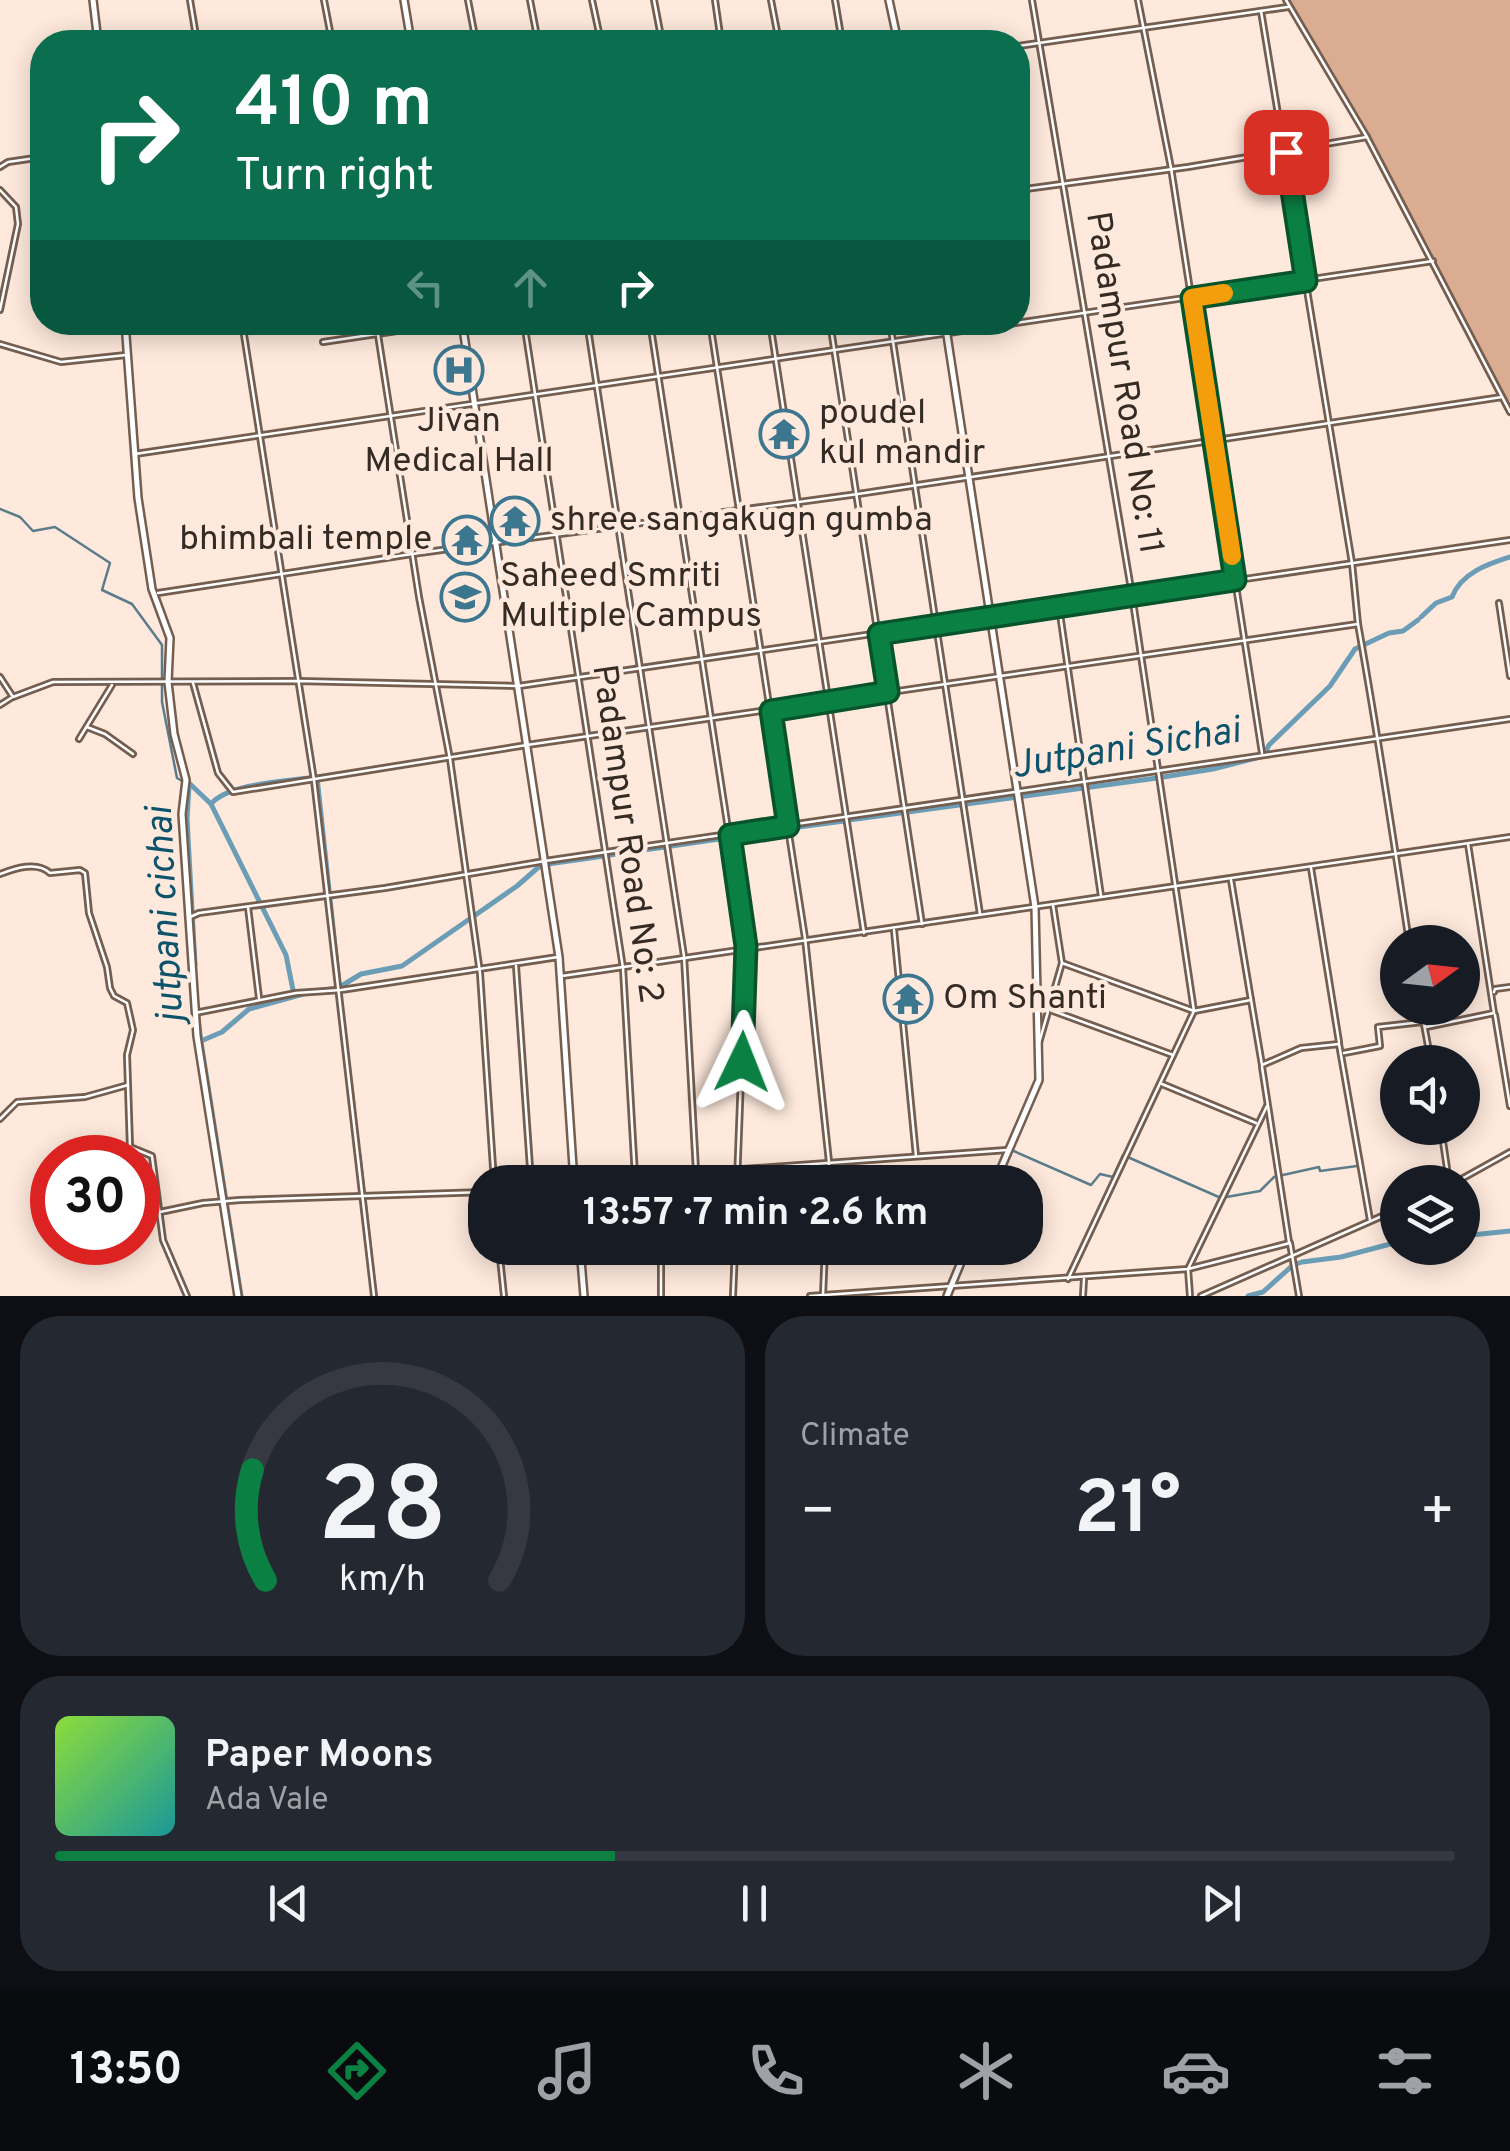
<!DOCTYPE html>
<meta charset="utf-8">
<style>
:root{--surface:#171b24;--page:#242831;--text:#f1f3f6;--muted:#9ea1a6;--line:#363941;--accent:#0b8043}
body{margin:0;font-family:Overpass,sans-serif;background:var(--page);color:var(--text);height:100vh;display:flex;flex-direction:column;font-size:38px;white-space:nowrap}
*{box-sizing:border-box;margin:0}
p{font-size:32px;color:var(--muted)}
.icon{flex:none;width:55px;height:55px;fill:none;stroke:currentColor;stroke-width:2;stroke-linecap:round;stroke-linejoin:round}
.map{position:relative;height:1296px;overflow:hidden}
.sheet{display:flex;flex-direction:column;gap:20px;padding:20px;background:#0d0f14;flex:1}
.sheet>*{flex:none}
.hud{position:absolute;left:30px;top:30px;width:1000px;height:305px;border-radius:40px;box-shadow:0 5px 25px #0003;background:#0b6e4f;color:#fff;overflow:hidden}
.needle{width:65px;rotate:75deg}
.fabs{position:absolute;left:1380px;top:925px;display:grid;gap:20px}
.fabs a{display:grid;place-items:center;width:100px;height:100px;border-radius:50%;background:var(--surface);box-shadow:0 5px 25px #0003;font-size:50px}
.speed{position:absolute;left:30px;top:1135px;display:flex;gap:20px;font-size:50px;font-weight:700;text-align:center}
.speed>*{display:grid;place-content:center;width:130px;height:130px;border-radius:50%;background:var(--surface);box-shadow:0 5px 25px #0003;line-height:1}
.speed .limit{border:15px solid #d22;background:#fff;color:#111}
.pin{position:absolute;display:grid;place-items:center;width:85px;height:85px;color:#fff;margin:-42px;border-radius:20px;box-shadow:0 5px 15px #0006}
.me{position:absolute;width:110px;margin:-55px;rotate:2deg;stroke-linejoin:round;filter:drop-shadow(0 0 8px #0008)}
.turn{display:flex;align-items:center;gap:35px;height:210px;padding:0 40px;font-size:45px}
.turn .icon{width:130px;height:130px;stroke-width:2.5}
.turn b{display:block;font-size:70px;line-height:85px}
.lanes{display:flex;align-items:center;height:95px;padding:0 40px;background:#0003;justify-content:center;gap:50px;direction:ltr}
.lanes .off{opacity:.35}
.big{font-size:75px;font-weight:700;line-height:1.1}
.sheet .tile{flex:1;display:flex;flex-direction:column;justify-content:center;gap:15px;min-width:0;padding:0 35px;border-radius:40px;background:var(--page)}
.sheet .dial{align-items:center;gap:0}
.dial svg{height:260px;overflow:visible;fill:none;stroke:var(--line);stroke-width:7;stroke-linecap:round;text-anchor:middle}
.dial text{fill:var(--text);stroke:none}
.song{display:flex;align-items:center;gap:30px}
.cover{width:120px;height:120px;border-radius:15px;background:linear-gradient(135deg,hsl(90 70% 55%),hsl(180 70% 35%))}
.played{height:10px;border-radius:5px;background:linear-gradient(90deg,var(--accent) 40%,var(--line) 40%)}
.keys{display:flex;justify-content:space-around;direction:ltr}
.heat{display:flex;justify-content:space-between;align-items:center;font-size:55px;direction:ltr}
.sheet .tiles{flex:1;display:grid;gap:20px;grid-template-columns:1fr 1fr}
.tile:last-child{grid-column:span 2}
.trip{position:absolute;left:468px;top:1165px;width:575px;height:100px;border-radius:40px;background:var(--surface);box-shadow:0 5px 25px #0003;font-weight:700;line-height:100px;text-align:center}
.menu{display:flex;height:160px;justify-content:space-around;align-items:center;background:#090b0e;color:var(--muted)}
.menu .icon{width:70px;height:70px}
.menu .active{color:var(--accent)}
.menu b{font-size:45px;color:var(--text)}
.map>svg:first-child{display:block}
</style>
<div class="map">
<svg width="1510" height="1296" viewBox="0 0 1510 1296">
<rect width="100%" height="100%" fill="#fee9dc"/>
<path fill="#daad92" d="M1287,0H1510V410C1440,272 1373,129 1287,0Z"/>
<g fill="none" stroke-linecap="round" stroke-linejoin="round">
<g stroke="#5b7c8a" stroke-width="2.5">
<path d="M0,509L20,517L33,531L55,527L110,563L102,590L132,604L162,645V702L177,778L182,781"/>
<path d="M918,1154L1009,1149L1091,1185L1100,1174L1113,1177L1123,1155L1221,1198L1260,1191L1274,1177L1319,1167L1320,1171L1357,1166"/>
</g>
<g stroke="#6b9eb6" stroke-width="5">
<path d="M1421,617L1436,603L1452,597C1461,573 1488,564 1510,557"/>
<path d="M189,783L211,804C228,783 290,781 317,777L338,975"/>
<path d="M189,786L187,819L195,965"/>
<path d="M211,804L286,955L294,995"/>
<path d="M849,820L1157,778L1213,769L1264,756L1269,745L1330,686L1355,649L1389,633L1403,631L1418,620"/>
<path d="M791,828L844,821"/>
<path d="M732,837L787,829"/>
<path d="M610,855L726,838"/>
<path d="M474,916L517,886L541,865L604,856"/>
<path d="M338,986L353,1104"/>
<path d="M322,990L338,988L361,974L402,966L471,918"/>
<path d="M198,1020L201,1041L222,1032L249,1009L307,993"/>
<path d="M201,1042L241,1296"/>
<path d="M359,1155L375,1296"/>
<path d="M1462,1236L1510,1231"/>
<path d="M1248,1296L1263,1292L1293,1265L1302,1262L1341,1257L1398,1242"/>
</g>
<g stroke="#745e50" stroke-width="8">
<g id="street">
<path d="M190,0L197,42"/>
<path d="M324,0L332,42"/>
<path d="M468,0L476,42"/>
<path d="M530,0L538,42"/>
<path d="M592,0L601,42"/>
<path d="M654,0L662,42"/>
<path d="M715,0L721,42"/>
<path d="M771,0L779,42"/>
<path d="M835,0L842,42"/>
<path d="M1032,0L1132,595L1194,1011L1068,1279"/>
<path d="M1138,0L1171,168L1262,753"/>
<path d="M1286,0L1367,137L1510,412"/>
<path d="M1018,46L1288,7"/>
<path d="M0,167L8,162L42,157"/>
<path d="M0,190L16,207L18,224L0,310"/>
<path d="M1018,190L1188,167L1367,137"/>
<path d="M242,322L314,780L374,1296"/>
<path d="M376,322L419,597L450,759L480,973L494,1182"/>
<path d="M524,322L623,968L635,1176"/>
<path d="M587,322L684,956L696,1171"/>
<path d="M650,322L746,946L737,1182"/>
<path d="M710,322L805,938L829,1162L828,1182"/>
<path d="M770,322L864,933"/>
<path d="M830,322L922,924"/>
<path d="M890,322L980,914"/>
<path d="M127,325L141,322"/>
<path d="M323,342L417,328"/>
<path d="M0,344L61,362L126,355"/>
<path d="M135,454L1433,261"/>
<path d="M158,593L412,554L858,494L1502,397"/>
<path d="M1499,603L1510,676"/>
<path d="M1059,607L1101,896"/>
<path d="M1358,624C1377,729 1393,836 1409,942"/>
<path d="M0,677L13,697L53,682L298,681L519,686L1510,540"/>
<path d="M193,683L218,773L233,792L527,745L1358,624L1352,563L1261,11"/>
<path d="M0,705L11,698"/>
<path d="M87,727L105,734L133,754"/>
<path d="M79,739L112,685"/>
<path d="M1311,868L1339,1042"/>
<path d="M0,874C16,868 37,861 50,873L80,870L85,873L89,913L107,967L110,988L114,996L127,1003L133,1030L127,1055L130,1147L152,1156L163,1240L187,1296"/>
<path d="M1231,880L1251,1000"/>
<path d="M248,907L259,998"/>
<path d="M190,917L199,913L385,888L545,861L1510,719"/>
<path d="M894,930L916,1156"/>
<path d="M1062,963L1194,1011L1251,1000L1262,1065L1301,1048L1339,1044L1370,1220"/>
<path d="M516,966L531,1182"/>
<path d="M562,976L1510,837"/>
<path d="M1494,992L1495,989L1510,987"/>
<path d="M1421,1008L1431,1062"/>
<path d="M1053,1011L1173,1055"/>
<path d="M195,1013L296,993L341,990L558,957"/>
<path d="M1495,1015L1510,1106"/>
<path d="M1039,1043L1062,963L1053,905"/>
<path d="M1344,1053L1380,1046L1378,1027L1422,1022L1426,1027L1494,1013L1468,844"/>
<path d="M1262,1067L1289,1242"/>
<path d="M1162,1084L1256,1123"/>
<path d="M0,1119L17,1102L85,1097L128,1085"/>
<path d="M1441,1128L1449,1182"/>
<path d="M563,1182L1007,1150"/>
<path d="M1456,1182L1510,1152"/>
<path d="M160,1212L203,1203L240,1200L485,1192"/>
<path d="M499,1248L504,1296"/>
<path d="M823,1295L825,1248"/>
<path d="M661,1296V1248"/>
<path d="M733,1296L735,1248"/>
<path d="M810,1296L1188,1269L1290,1243L1299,1296"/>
<path d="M1083,1296L1084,1279"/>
<path d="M1190,1296L1188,1269L1267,1106"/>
<path d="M1201,1296L1398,1209"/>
</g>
</g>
<g stroke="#745e50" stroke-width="10">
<g id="secondary">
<path d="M93,0L98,42"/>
<path d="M404,0L411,42"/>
<path d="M889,0L898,42"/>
<path d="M125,322L138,498L152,589L170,638L168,682L174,734L186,780L182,814L197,1036L238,1296"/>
<path d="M462,322L559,957L574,1182"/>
<path d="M945,322L1035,907L1039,1080L995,1182"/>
<path d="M580,1248L584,1296"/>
<path d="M947,1296L967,1248"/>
</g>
</g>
<use href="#street" stroke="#fff" stroke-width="2.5"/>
<use href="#secondary" stroke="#fff" stroke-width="5"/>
</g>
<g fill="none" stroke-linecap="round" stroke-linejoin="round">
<g stroke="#07532c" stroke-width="25">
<path id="route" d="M742,1062L746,946L730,835L788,826L771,711L888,692L879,634L1235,580L1192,298L1306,281L1286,152"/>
</g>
<use href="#route" stroke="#0b8043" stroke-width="18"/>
<path stroke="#f59e0b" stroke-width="18" d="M1224,293L1192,298L1232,556"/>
</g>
<defs>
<g id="hospital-ring" transform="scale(2.5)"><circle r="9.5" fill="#fee9dc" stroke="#3c768f" stroke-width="1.5"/><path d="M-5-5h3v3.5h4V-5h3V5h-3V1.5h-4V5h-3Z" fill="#3c768f"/></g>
<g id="temple-ring" transform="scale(2.5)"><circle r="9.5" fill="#fee9dc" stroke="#3c768f" stroke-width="1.5"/><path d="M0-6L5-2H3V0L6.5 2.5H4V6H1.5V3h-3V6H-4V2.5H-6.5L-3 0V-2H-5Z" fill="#3c768f"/></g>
<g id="university-ring" transform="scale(2.5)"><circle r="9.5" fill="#fee9dc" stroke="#3c768f" stroke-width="1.5"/><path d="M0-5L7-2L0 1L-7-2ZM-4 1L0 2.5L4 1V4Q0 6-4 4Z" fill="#3c768f"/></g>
</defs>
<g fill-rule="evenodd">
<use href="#hospital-ring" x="459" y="370"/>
<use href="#temple-ring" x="784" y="434"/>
<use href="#temple-ring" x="515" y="521"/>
<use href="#temple-ring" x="467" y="540"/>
<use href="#university-ring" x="465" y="597"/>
<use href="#temple-ring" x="908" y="999"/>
</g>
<g text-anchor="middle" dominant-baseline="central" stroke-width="9" stroke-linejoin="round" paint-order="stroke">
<g font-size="35" fill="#352b25" stroke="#fee9dc">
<text transform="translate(1123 383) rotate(81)">Padampur Road No: 11</text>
<text transform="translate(626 834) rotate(82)">Padampur Road No: 2</text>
</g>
<g font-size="35" fill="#352b25" stroke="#fee9dc" text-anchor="start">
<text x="819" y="414">poudel<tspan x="819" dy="40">kul mandir</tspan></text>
<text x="459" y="422" text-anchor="middle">Jivan<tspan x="459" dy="40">Medical Hall</tspan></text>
<text x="550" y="521">shree sangakugn gumba</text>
<text x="432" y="540" text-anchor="end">bhimbali temple</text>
<text x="500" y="577">Saheed Smriti<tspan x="500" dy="40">Multiple Campus</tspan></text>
<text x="943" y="999">Om Shanti</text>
</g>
<g font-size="38" font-style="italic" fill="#0e536c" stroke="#fee9dc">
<text transform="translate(1126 750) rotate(-9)">Jutpani Sichai</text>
<text transform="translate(167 915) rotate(-93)">jutpani cichai</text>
</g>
</g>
</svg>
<div class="fabs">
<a><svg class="needle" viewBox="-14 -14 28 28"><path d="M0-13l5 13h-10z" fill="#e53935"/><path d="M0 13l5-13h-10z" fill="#9ea1a6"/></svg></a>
<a><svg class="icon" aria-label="sound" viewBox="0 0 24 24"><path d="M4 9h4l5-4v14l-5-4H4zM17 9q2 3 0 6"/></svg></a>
<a><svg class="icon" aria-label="layers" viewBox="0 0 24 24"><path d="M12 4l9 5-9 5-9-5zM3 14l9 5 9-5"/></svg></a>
</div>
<div class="speed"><div class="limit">30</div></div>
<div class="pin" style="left:1286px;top:152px;background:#d93025"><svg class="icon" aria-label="arrive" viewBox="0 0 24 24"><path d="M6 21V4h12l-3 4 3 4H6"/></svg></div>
<svg class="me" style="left:742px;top:1062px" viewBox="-20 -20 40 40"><path d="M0-17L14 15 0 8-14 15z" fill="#0b8043" stroke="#fff" stroke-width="4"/></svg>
<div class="trip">13:57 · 7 min · 2.6 km</div>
<div class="hud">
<div class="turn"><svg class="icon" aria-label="right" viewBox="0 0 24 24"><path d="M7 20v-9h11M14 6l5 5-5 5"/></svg><div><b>410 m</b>Turn right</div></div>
<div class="lanes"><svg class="icon off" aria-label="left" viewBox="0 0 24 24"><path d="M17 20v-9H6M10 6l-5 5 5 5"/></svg><svg class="icon off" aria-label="ahead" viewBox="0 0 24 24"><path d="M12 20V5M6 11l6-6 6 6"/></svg><svg class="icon" aria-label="right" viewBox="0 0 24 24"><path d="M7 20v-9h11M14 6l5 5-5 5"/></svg></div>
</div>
</div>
<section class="sheet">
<div class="tiles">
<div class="tile dial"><svg viewBox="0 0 100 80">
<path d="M14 69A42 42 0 1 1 86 69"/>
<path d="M14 69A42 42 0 0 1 10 35" stroke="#0b8043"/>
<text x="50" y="56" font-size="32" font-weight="700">28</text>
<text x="50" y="72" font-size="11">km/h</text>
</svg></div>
<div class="tile"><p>Climate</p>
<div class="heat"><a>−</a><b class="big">21°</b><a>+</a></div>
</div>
<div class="tile">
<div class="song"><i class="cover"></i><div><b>Paper Moons</b><p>Ada Vale</p></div></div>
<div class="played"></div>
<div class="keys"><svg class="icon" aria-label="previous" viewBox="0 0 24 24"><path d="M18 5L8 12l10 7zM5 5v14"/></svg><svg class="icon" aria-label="pause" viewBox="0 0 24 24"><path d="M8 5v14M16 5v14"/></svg><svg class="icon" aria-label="next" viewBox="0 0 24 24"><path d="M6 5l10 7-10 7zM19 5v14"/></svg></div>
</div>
</div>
</section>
<nav class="menu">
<b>13:50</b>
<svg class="icon active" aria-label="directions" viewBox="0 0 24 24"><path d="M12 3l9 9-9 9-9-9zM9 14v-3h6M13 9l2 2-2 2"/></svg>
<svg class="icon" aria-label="music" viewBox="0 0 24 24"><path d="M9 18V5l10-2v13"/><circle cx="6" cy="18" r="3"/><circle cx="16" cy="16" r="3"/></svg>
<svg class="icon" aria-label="phone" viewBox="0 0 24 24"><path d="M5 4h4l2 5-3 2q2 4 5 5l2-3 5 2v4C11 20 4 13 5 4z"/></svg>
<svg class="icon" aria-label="climate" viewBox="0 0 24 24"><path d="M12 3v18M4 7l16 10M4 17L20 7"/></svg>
<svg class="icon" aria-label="car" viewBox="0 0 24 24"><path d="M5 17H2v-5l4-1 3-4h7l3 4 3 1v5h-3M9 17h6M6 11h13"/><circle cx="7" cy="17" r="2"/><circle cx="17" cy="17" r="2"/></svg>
<svg class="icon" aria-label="filters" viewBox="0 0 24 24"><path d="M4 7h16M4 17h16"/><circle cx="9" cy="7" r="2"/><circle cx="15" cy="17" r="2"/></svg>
</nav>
